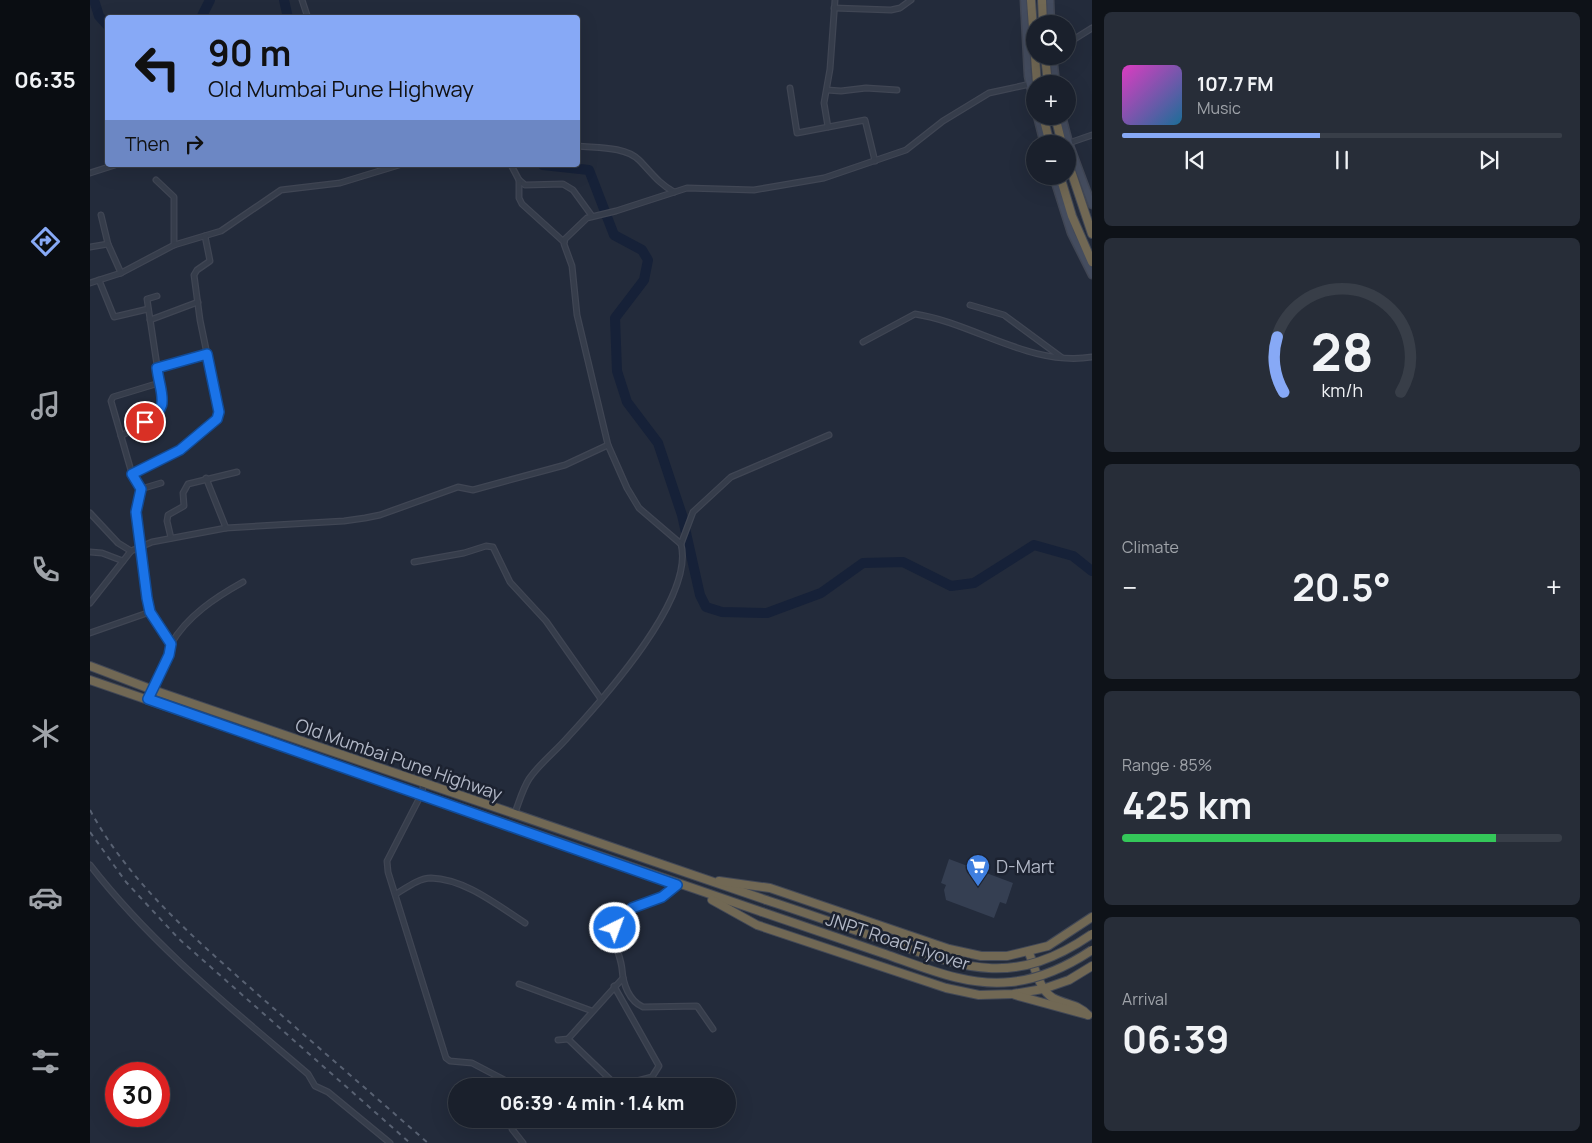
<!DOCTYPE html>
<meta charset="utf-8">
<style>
:root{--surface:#1a202c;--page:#272d38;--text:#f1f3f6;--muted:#9fa3a9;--line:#383e48;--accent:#87a9f6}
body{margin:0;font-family:Manrope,sans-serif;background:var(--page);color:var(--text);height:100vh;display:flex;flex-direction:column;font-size:19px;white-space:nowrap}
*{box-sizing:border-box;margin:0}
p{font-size:16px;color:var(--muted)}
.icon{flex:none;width:28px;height:28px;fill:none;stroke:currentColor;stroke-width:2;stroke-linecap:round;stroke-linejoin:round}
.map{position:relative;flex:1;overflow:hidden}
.side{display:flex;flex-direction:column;gap:12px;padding:12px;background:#0e1218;width:500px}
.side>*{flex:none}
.top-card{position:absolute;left:15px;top:15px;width:475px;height:152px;border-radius:5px;box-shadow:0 5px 20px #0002,0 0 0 1px var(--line);background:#87a9f6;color:#111;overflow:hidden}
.buttons{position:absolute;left:936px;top:15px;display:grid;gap:10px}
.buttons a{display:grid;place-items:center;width:50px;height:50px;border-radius:50%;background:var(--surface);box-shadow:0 5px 20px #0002,0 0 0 1px var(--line);font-size:25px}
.speed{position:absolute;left:15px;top:1062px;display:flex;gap:10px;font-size:25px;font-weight:700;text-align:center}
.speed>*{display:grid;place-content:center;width:65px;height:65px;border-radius:50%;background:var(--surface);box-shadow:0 5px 20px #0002,0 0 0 1px var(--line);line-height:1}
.speed .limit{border:8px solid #d22;background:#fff;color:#111}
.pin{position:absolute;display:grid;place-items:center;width:42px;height:42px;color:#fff;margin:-21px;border:2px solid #fff;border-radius:50%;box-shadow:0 1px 5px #0007}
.me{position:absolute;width:55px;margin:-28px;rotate:42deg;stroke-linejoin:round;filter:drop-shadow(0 0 4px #0008)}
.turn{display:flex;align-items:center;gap:18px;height:105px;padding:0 20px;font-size:22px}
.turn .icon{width:65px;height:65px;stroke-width:2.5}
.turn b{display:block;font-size:35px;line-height:42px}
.then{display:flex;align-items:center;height:48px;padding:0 20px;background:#0003;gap:10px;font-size:19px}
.big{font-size:38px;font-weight:700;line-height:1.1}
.side .tile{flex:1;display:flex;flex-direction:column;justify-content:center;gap:8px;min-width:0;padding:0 18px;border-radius:8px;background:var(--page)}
.side .dial{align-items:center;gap:0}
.dial svg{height:130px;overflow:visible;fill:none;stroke:var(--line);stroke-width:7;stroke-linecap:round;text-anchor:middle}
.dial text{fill:var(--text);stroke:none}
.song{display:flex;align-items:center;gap:15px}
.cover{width:60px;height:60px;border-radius:8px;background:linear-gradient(135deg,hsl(310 70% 55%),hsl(200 70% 35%))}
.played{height:5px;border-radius:2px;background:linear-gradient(90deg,var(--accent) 45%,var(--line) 45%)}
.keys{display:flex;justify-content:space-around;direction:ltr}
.heat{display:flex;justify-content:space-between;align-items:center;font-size:28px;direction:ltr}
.charge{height:8px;border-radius:4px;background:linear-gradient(90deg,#34c759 85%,var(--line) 0)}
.trip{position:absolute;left:358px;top:1078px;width:288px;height:50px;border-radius:25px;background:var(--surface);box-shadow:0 5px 20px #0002,0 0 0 1px var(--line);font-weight:700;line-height:50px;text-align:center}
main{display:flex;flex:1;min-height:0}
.tab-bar{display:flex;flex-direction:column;width:90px;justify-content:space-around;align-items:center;background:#0a0d12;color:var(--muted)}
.tab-bar .icon{width:35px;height:35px}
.tab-bar .active{color:var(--accent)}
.tab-bar b{font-size:22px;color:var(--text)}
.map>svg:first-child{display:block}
</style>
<main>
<nav class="tab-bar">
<b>06:35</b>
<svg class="icon active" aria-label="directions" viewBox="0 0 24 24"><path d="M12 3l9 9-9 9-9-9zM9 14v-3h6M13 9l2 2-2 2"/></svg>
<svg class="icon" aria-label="music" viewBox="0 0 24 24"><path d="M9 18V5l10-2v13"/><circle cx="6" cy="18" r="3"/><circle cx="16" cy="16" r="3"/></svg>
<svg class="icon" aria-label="phone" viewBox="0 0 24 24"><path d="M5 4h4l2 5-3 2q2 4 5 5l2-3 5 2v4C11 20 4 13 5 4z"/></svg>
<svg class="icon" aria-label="climate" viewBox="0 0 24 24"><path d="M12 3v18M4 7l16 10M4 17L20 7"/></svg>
<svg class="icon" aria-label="car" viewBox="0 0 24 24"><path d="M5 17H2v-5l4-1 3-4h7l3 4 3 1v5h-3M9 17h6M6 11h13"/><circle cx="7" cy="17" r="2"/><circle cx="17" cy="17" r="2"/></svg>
<svg class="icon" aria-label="filters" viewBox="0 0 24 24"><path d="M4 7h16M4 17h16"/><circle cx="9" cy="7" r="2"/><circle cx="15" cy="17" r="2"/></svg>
</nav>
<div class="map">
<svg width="1002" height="1143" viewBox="0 0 1002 1143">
<rect width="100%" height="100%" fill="#232b3b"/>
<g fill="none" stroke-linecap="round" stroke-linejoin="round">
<g stroke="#162138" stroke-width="10">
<path d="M4,0L9,16L18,26"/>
<path d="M194,0L198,18"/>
<path d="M111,18L120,0"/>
<path d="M453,165L499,170L524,235L552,250L558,260L554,280L525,318L527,371L537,402L568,443L592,515L610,595L616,607L632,612L677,613L731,593L773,563L813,562L861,586L884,583L944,545L983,556L1002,571"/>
</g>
</g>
<path fill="#353f52" d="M859,859L923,883L916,904L910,902L904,918L856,900L854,890L856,885L851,883Z"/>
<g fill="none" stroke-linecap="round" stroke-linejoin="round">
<g stroke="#404654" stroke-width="7">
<g id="street">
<path d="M212,0L218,18"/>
<path d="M744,8L801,10L810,8L821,0"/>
<path d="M978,43L1002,28"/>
<path d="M700,88L707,133L775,120L785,161"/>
<path d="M737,90L751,91L776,88L807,90"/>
<path d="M738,127L734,103L740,69L745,0"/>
<path d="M979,143L1002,135"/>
<path d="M488,146C506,148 535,146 549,160C561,172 568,183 584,192"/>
<path d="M421,165L429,180L435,185L473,184L483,190L502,216"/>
<path d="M0,173L25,165"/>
<path d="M66,180L84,197V245"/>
<path d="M429,180V198L432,204L474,242"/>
<path d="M11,215L18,244L31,273"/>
<path d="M0,247L18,244"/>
<path d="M9,280L24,317L58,309"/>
<path d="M0,283L31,273L84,245L131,231L191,190L250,183L309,165"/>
<path d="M880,305L914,315L971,357"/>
<path d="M60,320L108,302"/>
<path d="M773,342L825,314C884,323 940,367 1002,357"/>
<path d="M67,368L117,354"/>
<path d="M31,436L67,416L73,405L57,299L67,296"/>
<path d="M42,474L91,450L127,419L129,412L110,320L104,275L107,270L120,261L115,236"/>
<path d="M116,478L136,528"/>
<path d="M51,489L71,483"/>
<path d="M0,513L28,543L41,551"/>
<path d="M81,538L77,521L78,515L94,506L93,493L98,484L147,472"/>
<path d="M591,544L603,512L641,477L739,435"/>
<path d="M0,552L12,553L33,561"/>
<path d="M324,562L374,553L396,546L403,547L420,582L456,621L511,699"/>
<path d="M0,603L41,551L62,542L136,528L254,521L275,518L290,515L368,487L383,490L475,465L518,445"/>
<path d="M0,633L60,612L54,584V567L46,512L51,489L42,474L21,401L23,397L69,383"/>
<path d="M81,644C97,616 126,597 153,582"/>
<path d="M58,699L79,655L81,644L60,612"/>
<path d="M334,784L331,795L297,861L298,872L356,1058L360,1061L382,1063L426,1086"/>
<path d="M424,815C429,803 432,790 439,779C449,764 466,751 478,737C513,699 605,598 591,544L549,508L537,488L518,445L487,315L482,266L474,244L475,239L497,218L526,211L597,188L664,190L734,178L816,150L853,121L899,93L959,80"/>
<path d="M0,865C62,945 142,1009 218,1074L225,1086L238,1092L300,1143"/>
<path d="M587,885C582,889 577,894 572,897C557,906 522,910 524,935C525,947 531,958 532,969C533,984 539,1001 553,1007L607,1006L623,1029"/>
<path d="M306,894C316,888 329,878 341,878C375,879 407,905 435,923"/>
<path d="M429,984L502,1011"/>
<path d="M524,986L569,1066L562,1077L528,1086"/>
<path d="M478,1039L527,1086"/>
<path d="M468,1040L478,1039L533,978"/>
<path d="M426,1119L422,1129L433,1143"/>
</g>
</g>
<g stroke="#404654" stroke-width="9">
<g id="secondary">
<path d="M934,0L938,76L945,108"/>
<path d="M960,0L961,24"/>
<path d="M963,56L966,84"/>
<path d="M947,116L954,144"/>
<path d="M972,116L979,143L1002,205"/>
<path d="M963,176L981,233L1002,275"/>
</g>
</g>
<g stroke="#424856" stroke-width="10">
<g id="highway">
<path d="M952,0L953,24"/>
<path d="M953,116L960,144"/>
<path d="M965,116L972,144"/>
<path d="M978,162L1002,234"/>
<path d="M970,176L982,216L1002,262"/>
<path d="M0,666L63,690L676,900"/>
<path d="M0,680L672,912"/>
<path d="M629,881L680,888L859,949L891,956H917L958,946L1002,917"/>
<path d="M622,900L667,925L856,988L889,995L923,994L953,989L979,980L1002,966"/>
<path d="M939,953C945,967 949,990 963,998C976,1005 988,1004 998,1015"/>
<path d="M925,995L998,1015"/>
</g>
</g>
<use href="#street" stroke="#363d4b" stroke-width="4.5"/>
<use href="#secondary" stroke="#444c5e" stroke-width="6"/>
<use href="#highway" stroke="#716854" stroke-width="8"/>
<g stroke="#586172" stroke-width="2" stroke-dasharray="5 5" stroke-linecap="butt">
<path d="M0,810C41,886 109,942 173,999C228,1047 283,1095 338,1143"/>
<path d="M0,832L36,882L89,939L320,1143"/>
</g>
<g stroke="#424856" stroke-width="10" stroke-linecap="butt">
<g id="highway-bridge">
<path d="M941,0L947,84"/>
<path d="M955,56L958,84"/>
<path d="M676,900C716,913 755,927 794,940C876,969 924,988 1002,934"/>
<path d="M672,912C713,926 754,940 795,954C835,968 878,987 921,982C950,979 978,966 1002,950"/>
</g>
</g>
<use href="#highway-bridge" stroke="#716854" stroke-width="8"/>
</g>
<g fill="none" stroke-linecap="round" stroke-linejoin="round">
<g stroke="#114b97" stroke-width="12">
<path id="route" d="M55,422C82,408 70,394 67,368L117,354L129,412L127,419L90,450L42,474L51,489L46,512L57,598L60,612L81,644L79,655L58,699L587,885L572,897L542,908L525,928"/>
</g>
<use href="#route" stroke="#1a73e8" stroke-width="9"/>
</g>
<defs>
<g id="supermarket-pin" transform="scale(1.25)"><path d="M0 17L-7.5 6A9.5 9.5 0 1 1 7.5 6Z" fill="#3f7fe0" stroke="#1c2230"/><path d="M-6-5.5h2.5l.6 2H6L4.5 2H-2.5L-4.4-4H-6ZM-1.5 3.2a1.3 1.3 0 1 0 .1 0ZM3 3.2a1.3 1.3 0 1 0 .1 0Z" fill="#fff"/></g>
</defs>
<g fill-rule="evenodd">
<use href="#supermarket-pin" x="888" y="866"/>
</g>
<g text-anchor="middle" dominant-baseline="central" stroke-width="5" stroke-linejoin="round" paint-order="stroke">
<g font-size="18" fill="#b2b8c7" stroke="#1c2230">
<text transform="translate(309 759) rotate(19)">Old Mumbai Pune Highway</text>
<text transform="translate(808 941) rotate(18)">JNPT Road Flyover</text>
</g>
<g font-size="18" fill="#b2b8c7" stroke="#1c2230" text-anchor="start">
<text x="906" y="866">D-Mart</text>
</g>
</g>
</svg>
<div class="buttons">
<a><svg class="icon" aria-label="search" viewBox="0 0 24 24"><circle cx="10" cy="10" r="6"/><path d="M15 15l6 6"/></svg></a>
<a>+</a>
<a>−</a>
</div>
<div class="speed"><div class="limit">30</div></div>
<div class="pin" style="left:55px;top:422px;background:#d93025"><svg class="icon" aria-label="arrive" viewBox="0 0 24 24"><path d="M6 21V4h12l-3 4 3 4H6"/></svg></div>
<svg class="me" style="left:525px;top:928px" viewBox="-20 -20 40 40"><circle r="17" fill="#1a73e8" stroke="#fff" stroke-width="3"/><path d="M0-11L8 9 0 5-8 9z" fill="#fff"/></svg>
<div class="trip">06:39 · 4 min · 1.4 km</div>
<div class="top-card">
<div class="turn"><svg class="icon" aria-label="left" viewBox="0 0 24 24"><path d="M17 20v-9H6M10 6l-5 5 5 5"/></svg><div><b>90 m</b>Old Mumbai Pune Highway</div></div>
<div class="then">Then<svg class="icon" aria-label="right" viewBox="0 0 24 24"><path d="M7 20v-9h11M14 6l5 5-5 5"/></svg></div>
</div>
</div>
<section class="side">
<div class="tile">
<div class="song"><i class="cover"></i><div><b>107.7 FM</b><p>Music</p></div></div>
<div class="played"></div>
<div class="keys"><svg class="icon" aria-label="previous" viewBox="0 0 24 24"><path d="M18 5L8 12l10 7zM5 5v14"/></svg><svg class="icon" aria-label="pause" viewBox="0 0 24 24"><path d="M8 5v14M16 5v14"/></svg><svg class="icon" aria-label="next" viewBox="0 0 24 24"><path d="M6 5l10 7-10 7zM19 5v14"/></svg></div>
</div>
<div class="tile dial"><svg viewBox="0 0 100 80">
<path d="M14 69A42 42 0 1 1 86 69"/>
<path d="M14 69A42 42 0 0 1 10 35" stroke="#87a9f6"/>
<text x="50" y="56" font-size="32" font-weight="700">28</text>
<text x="50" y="72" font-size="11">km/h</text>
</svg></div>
<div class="tile"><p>Climate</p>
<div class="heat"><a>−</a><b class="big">20.5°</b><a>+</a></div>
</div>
<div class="tile"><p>Range · 85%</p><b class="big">425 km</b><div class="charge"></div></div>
<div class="tile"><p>Arrival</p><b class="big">06:39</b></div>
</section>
</main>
